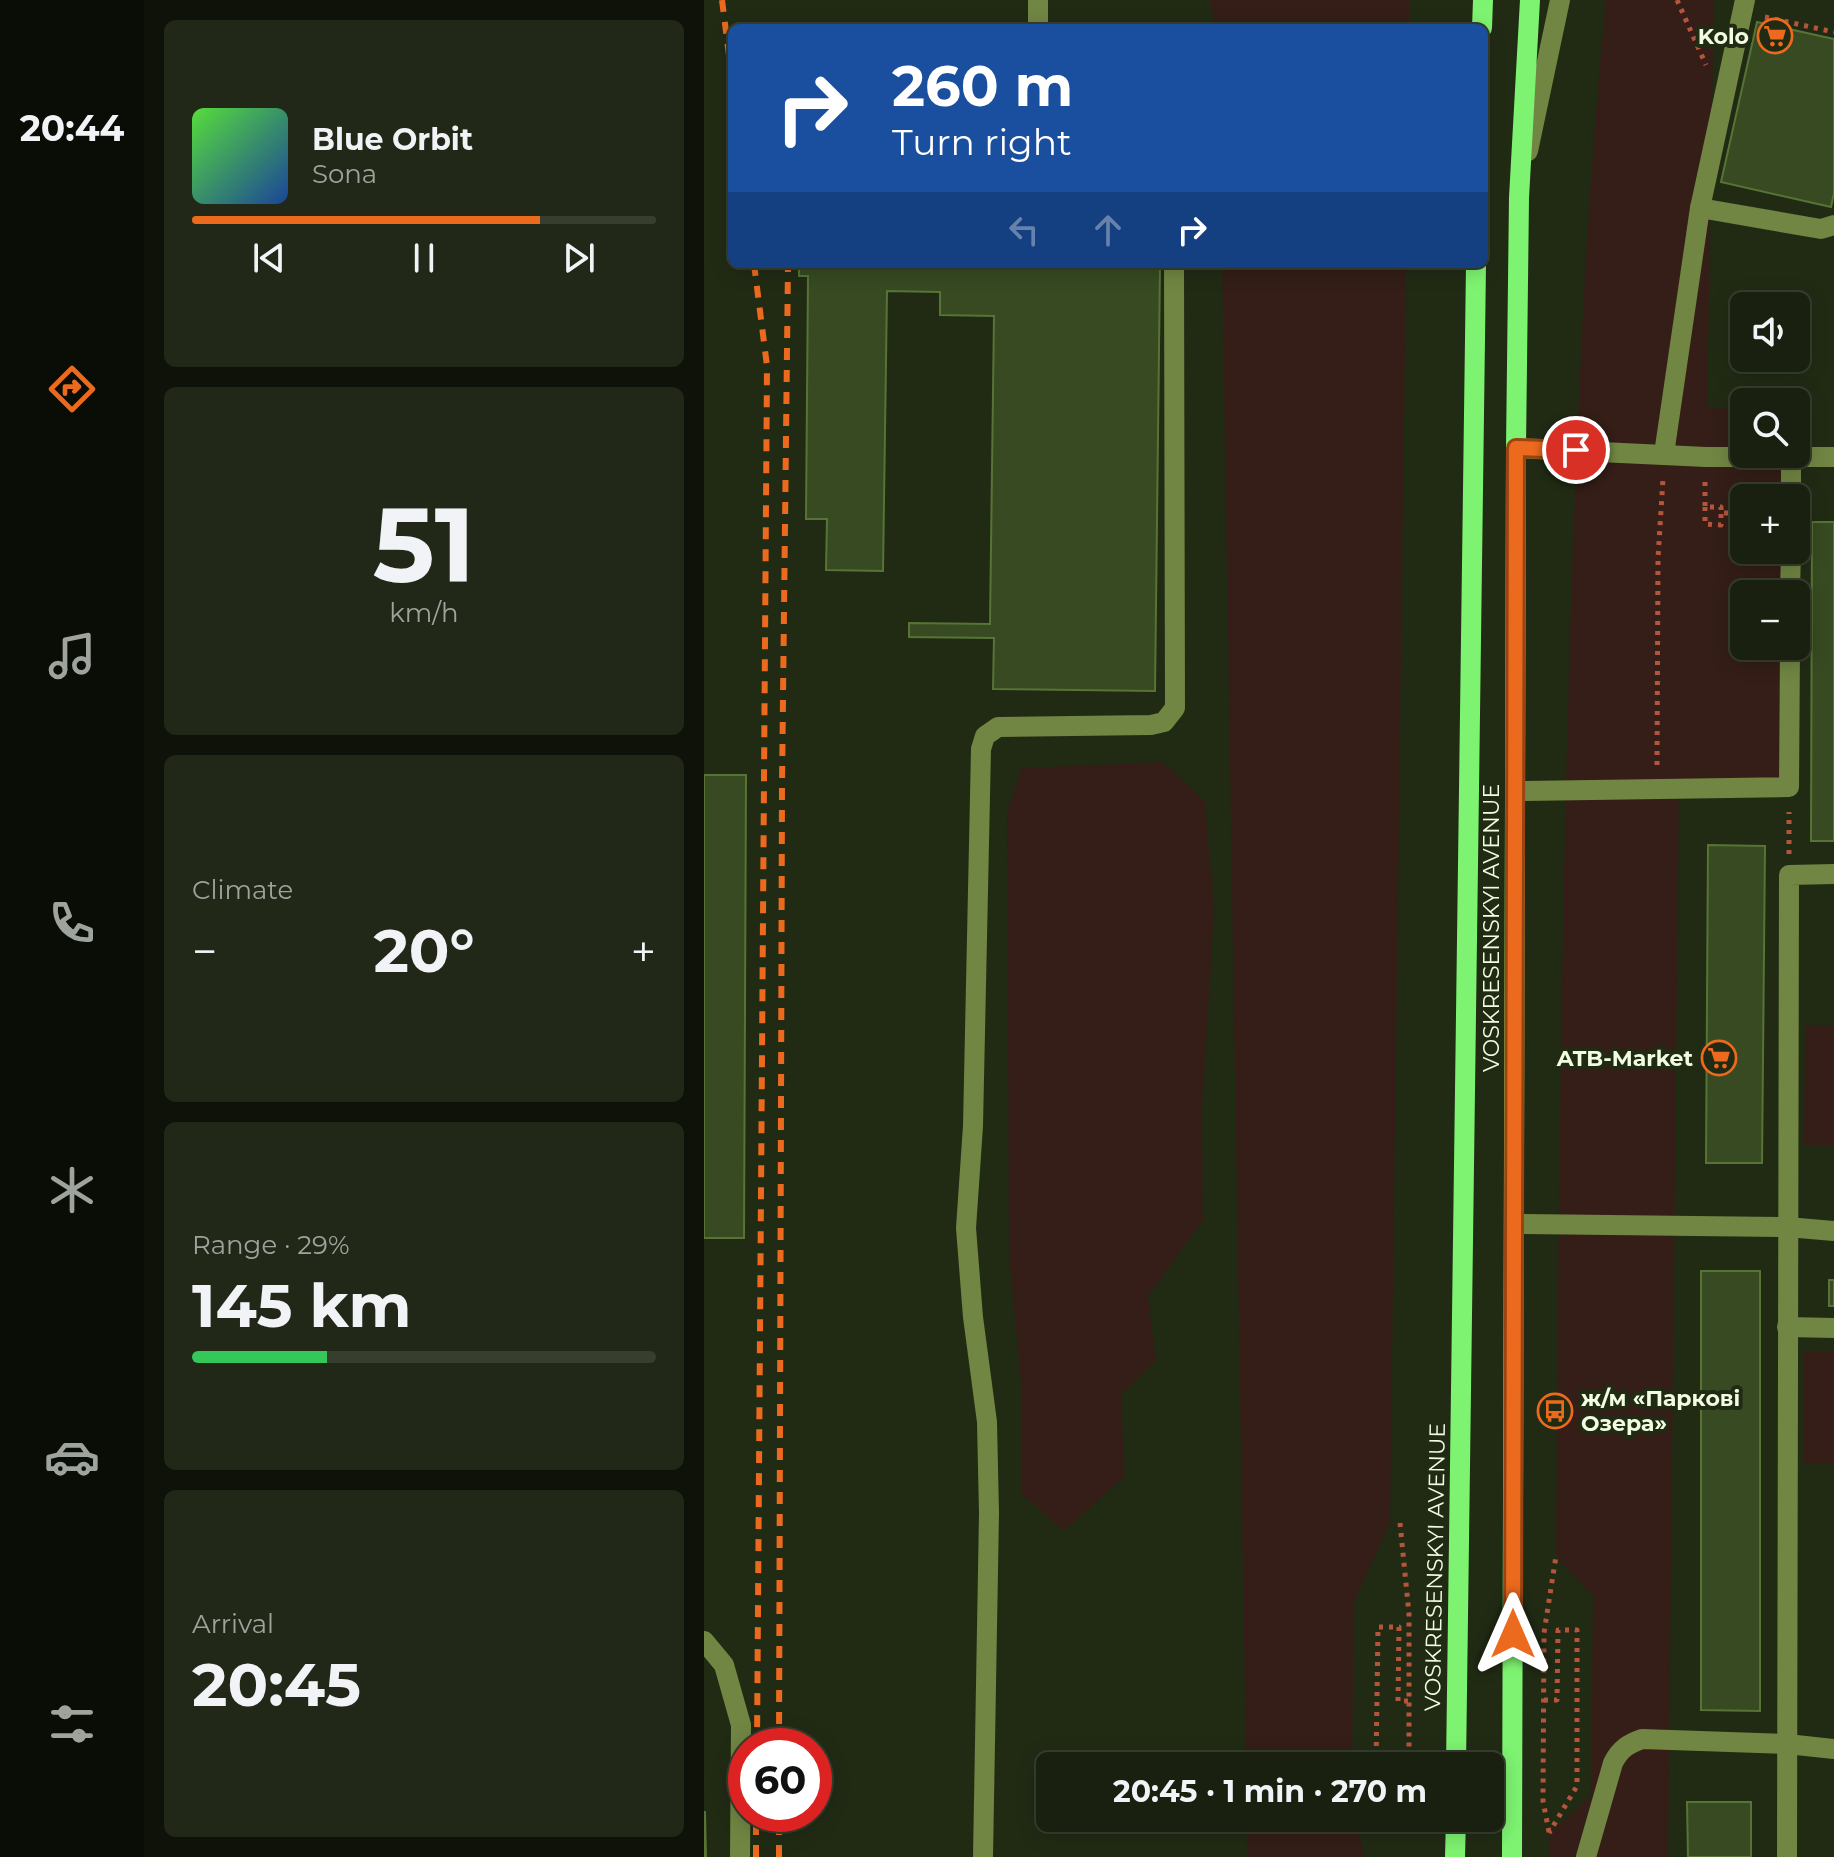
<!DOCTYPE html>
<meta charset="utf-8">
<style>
:root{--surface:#19200f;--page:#222818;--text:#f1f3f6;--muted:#9fa39e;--line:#373e2f;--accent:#ec6a1d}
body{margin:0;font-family:Montserrat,sans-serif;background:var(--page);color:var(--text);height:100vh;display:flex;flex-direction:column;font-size:30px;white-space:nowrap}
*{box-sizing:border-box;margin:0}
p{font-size:26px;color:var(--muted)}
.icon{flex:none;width:44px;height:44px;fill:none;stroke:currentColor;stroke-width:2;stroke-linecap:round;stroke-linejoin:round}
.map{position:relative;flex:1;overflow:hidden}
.panel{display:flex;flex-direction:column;gap:20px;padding:20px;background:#0e1208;width:560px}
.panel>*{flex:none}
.banner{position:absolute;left:24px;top:24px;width:760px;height:244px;border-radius:12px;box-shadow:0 4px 20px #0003,0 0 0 2px var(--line);background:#1a4fa0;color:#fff;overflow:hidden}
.tools{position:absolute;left:1026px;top:292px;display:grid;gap:16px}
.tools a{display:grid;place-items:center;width:80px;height:80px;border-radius:12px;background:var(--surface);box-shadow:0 4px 20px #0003,0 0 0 2px var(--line);font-size:40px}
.speed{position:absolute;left:24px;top:1728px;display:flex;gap:16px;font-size:40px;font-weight:700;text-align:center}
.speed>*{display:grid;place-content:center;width:104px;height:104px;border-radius:50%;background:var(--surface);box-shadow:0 4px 20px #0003,0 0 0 2px var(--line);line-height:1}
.speed .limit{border:12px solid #d22;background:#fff;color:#111}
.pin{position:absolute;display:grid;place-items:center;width:68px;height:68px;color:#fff;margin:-34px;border:4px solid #fff;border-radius:50%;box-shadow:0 2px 8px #0007}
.me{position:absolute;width:88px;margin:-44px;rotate:0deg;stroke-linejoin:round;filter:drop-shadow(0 0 6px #0008)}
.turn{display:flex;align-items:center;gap:28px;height:168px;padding:0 32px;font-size:36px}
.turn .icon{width:104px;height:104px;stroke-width:2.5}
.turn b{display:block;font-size:56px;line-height:68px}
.lanes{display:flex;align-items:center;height:76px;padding:0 32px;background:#0003;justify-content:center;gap:40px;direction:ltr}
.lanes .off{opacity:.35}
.big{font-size:60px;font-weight:700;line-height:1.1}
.panel .widget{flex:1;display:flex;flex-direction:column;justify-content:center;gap:12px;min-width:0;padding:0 28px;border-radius:12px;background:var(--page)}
.panel .dial{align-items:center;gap:0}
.dial b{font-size:104px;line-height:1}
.song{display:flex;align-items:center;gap:24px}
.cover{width:96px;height:96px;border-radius:12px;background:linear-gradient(135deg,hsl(110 70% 55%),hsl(220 70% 35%))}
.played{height:8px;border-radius:4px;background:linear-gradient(90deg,var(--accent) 75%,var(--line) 75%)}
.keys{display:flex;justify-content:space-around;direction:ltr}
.heat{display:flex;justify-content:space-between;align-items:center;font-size:44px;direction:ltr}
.charge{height:12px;border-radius:6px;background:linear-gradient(90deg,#34c759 29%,var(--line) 0)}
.trip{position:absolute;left:332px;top:1752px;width:468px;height:80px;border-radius:12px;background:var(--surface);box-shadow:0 4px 20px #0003,0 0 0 2px var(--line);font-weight:700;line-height:80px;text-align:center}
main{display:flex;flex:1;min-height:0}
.menu{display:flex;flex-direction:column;width:144px;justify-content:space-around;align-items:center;background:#0a0d06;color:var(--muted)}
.menu .icon{width:56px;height:56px}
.menu .current{color:var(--accent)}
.menu b{font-size:36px;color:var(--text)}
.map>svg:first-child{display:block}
</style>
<main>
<nav class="menu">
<b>20:44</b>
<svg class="icon current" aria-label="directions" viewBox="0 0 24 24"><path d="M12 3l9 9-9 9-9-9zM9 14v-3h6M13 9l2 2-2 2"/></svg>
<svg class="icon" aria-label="music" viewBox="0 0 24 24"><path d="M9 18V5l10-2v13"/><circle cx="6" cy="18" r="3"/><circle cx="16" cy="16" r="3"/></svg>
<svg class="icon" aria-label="phone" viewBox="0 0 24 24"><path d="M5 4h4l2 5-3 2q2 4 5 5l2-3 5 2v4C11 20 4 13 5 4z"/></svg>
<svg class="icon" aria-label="climate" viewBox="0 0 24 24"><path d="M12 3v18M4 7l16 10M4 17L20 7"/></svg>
<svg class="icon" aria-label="car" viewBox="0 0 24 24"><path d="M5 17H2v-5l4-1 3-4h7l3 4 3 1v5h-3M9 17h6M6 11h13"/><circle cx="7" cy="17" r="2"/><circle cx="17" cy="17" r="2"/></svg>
<svg class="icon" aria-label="filters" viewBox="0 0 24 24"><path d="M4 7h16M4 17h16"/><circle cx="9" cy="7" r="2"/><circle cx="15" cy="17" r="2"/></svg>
</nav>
<section class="panel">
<div class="widget">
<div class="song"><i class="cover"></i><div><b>Blue Orbit</b><p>Sona</p></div></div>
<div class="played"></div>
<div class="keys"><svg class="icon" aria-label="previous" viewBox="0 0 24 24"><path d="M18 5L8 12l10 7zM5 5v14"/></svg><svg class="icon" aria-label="pause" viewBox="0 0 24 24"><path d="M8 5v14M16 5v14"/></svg><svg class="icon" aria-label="next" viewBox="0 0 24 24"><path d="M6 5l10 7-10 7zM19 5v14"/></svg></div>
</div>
<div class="widget dial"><b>51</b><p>km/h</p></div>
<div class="widget"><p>Climate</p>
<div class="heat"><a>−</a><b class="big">20°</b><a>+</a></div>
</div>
<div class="widget"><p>Range · 29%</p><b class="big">145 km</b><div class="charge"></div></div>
<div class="widget"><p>Arrival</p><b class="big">20:45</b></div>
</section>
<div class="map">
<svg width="1130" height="1857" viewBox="0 0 1130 1857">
<rect width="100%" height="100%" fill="#212b14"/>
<g fill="#341e17" fill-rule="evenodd">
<path d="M506,0H705V28H511Z"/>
<path d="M902,0H1010L1003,408L1040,409V454H1092V409H1097L1093,780H975L964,1857H845V1833L887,1796L889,1596L852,1556C854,1238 857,920 867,602C874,401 882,200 902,0ZM1040,498H1092V550H1040ZM1040,594H1092V646H1040Z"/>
<path d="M518,264H702L686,1523L650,1602L648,1766H542Z"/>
<path d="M458,762L501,801L510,912L498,1110L499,1220L444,1296L452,1360L417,1395L421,1476L360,1531L318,1494V1393L305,1253L303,813L318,768Z"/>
<path d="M1101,1025L1130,1026V1145H1100Z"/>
<path d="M1100,1352H1130V1464L1100,1463Z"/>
<path d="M543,1818H653L660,1857H544Z"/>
</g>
<g fill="#374a21" stroke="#577436" stroke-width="2">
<path d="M1053,22L1130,39V193L1127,207L1017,182Z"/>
<path d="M95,264H456L451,691L289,689L290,638L205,637V623L286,624L290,316L236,315V292L183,291L179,571L122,570L123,519H102L104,276H95Z"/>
<path d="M1108,522H1130V841H1107Z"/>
<path d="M0,775H42L40,1238H0Z"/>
<path d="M1004,845L1061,846L1058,1163H1002Z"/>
<path d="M997,1271H1056V1711L997,1710Z"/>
<rect x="1125" y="1280" width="5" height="26"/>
<path d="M983,1802H1047V1857H984Z"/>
<path d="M0,1812H1L2,1857H0Z"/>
</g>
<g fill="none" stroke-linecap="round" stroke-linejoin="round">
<g stroke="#b5563c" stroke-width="5" stroke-dasharray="4 6" stroke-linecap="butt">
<path d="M973,0L1002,65"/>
<path d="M1061,17L1130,32"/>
<path d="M1001,482V507H1017V513H1040"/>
<path d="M1001,507V524L1017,525V513"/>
<path d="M953,765L954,558L959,479"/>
<path d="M1085,854V812"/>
<path d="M696,1523L705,1614V1766"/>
<path d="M840,1700H853L854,1630H873V1786L845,1833"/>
<path d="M672,1766L674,1627H695L694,1701H705"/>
<path d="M845,1832L839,1801L840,1633L852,1556"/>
</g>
<g stroke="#718643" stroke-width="20">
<path d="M334,0V28"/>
<path d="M824,151L856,0"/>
<path d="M996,208L1117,229L1130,225"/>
<path d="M812,448L1002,457H1130"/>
<path d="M960,454L996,208L1041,0"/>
<path d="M1087,498V457"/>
<path d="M1086,594L1087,550"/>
<path d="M812,791L1085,787L1086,646"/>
<path d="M811,1224L1083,1227L1130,1231"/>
<path d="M1083,1327L1130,1328"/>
<path d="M0,1641L20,1665L37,1725L36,1857"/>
<path d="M279,1857L285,1513L283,1422L269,1317L262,1228L269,1126L277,749L281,736L294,727L447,725L460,722L471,708L470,264"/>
<path d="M882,1857L909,1763C916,1749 924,1744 938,1739L1083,1744L1130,1749"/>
<path d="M1083,1857L1085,875L1130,874"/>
</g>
<g stroke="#7ef371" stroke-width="20">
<path d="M778,28L779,0"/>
<path d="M752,1766L772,264"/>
<path d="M751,1857L752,1818"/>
<path d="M808,1857L812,448L815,198L826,0"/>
</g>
<g stroke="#ec6a1d" stroke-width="6" stroke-dasharray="12 10" stroke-linecap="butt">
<path d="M18,0L28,79"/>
<path d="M50,264L63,366L53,1746"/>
<path d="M75,1746L78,785L84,264"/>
<path d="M52,1857V1814"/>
<path d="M75,1857V1814"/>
</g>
</g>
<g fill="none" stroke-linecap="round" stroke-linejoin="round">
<g stroke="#994513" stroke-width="20">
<path id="route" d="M809,1634L812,448L872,450"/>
</g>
<use href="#route" stroke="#ec6a1d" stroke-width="14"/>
</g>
<defs>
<g id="supermarket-ring" transform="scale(1.8)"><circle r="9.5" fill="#212b14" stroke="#ec6a1d" stroke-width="1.5"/><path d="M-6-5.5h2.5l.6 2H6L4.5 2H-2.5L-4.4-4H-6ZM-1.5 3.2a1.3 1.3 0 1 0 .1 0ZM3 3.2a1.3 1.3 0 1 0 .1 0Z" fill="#ec6a1d"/></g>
<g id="bus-ring" transform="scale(1.8)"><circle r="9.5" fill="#212b14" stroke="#ec6a1d" stroke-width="1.5"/><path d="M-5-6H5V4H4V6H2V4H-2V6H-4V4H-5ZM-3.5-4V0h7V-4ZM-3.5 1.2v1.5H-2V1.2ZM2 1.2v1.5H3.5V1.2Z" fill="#ec6a1d"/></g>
</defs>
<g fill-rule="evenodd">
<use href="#supermarket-ring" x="1071" y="36"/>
<use href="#supermarket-ring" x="1015" y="1058"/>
<use href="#bus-ring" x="851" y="1411"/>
</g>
<g text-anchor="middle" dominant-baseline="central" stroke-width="8" stroke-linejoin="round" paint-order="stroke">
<g font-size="22" font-weight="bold" fill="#f2fce0" stroke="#212b14" text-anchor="end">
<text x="1045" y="36">Kolo</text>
<text x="989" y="1058">ATB-Market</text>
<text x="877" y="1398" text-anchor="start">ж/м «Паркові<tspan x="877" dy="25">Озера»</tspan></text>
</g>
<g font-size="22" fill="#f2fce0" stroke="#212b14">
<text transform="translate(787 928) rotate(-90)">VOSKRESENSKYI AVENUE</text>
<text transform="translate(731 1567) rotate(-89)">VOSKRESENSKYI AVENUE</text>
</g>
</g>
</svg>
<div class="tools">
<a><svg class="icon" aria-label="sound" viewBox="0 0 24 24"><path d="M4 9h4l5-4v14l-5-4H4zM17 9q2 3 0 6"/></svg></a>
<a><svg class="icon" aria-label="search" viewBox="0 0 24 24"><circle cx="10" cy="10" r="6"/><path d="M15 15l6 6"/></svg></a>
<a>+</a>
<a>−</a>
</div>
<div class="speed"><div class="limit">60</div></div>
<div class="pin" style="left:872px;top:450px;background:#d93025"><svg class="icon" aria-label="arrive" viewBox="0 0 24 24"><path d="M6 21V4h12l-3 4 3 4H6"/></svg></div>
<svg class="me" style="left:809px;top:1634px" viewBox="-20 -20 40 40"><path d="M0-17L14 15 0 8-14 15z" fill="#ec6a1d" stroke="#fff" stroke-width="4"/></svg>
<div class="trip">20:45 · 1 min · 270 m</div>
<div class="banner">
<div class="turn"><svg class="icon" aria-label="right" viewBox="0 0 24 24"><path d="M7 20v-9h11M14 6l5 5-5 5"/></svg><div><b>260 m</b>Turn right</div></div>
<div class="lanes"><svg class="icon off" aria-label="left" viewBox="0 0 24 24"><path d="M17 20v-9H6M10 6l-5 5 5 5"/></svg><svg class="icon off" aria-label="ahead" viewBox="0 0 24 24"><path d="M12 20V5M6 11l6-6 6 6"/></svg><svg class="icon" aria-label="right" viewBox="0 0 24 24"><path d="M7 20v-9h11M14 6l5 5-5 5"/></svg></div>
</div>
</div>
</main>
